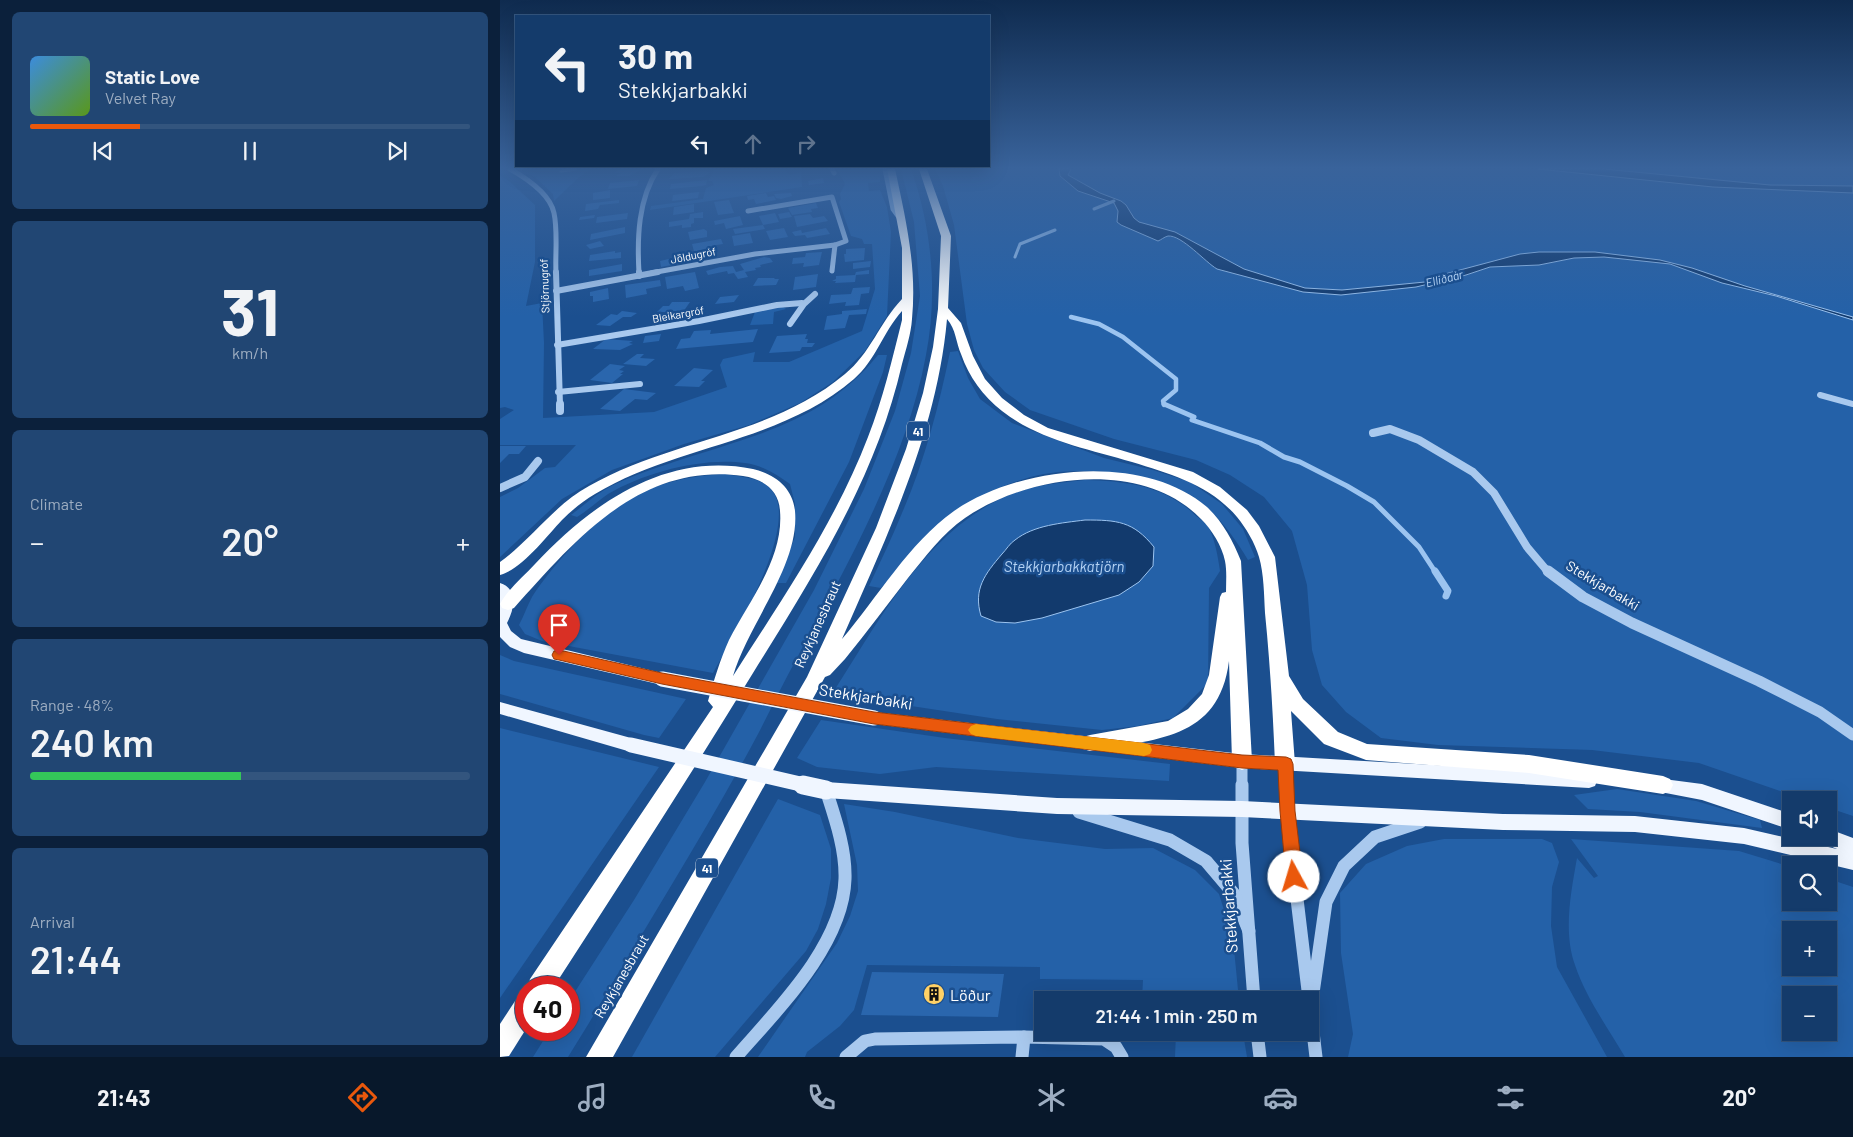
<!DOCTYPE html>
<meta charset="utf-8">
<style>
:root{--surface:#143b6b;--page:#214673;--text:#f1f3f6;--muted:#9dadc1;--line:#33557e;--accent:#ea580c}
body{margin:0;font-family:Barlow,sans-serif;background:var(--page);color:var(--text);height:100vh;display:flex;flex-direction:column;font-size:19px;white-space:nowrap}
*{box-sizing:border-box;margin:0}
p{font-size:16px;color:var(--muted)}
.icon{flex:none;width:28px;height:28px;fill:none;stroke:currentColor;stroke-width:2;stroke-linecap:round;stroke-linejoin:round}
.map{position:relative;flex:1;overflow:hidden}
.side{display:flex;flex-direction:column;gap:12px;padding:12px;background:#0b203b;width:500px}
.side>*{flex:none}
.top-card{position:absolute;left:15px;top:15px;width:475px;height:152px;border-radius:0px;box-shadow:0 5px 20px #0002,0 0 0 1px var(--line);background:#143b6b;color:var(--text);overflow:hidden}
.tools{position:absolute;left:1282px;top:791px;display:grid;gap:10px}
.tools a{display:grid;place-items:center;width:55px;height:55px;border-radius:0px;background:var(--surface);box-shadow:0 5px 20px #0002,0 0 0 1px var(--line);font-size:25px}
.speed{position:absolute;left:15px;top:976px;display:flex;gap:10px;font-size:25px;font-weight:700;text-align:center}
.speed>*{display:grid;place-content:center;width:65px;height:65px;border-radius:50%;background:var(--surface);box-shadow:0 5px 20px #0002,0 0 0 1px var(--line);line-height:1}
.speed .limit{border:8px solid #d22;background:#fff;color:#111}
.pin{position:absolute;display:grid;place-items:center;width:42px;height:42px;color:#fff;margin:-51px -21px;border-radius:50% 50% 50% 0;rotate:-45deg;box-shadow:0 0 5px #0007}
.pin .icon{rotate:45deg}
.me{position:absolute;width:55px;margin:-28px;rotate:354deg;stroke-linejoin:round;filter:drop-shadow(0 0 4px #0008)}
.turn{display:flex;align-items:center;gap:18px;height:105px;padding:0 20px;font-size:22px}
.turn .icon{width:65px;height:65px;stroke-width:2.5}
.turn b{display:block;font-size:35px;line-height:42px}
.lanes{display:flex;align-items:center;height:48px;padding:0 20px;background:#0003;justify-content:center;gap:25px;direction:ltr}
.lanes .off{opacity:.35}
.big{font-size:38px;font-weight:600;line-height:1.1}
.side .tile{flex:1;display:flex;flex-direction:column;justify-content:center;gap:8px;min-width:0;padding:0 18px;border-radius:8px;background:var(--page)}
.side .dial{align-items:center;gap:0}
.dial b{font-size:65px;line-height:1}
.song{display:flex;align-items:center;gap:15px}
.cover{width:60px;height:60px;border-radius:8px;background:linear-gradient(135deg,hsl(210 70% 55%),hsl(90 70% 35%))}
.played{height:5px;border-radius:2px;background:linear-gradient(90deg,var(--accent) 25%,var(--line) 25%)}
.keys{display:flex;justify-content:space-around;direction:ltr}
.heat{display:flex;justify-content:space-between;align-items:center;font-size:28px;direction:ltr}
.charge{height:8px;border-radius:4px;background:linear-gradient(90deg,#34c759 48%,var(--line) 0)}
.trip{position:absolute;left:534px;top:991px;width:285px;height:50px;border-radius:0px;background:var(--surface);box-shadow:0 5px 20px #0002,0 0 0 1px var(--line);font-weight:600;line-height:50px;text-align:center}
.menu{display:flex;height:80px;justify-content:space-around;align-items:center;background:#08182b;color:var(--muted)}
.menu .icon{width:35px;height:35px}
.menu .on{color:var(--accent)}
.menu b{font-size:22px;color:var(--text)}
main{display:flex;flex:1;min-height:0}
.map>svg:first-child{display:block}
</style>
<main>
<section class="side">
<div class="tile">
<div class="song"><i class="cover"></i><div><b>Static Love</b><p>Velvet Ray</p></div></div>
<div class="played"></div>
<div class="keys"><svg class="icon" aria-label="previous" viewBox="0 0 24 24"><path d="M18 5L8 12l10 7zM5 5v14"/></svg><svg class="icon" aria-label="pause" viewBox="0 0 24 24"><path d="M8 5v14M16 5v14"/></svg><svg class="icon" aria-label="next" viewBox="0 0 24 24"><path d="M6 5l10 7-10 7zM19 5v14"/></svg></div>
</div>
<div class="tile dial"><b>31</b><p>km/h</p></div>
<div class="tile"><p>Climate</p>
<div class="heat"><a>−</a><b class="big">20°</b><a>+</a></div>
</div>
<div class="tile"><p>Range · 48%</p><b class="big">240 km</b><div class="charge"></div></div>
<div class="tile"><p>Arrival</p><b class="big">21:44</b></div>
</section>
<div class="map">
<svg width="1353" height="1057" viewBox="0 0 1353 1057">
<rect width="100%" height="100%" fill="#1b4f8f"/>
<g fill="#2461a8" fill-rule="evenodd">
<path d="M21,169H91L79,177L54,201L53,194L36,178Z"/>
<path d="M215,169H284L290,175L301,172L302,187L150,210L151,206L203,199L206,188L214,185L212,181H208Z"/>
<path d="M337,169H380V182L368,183L369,191L380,190L387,207L391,232L387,316L365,351L333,382L300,403L249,425L184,444L112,470L62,499L0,557V497L18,488L45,468L55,467L76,445H0V419L14,410L5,407L0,408V175L9,181L35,205V262L26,306L42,303L44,343L43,418L154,412L227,387L220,365L223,359L255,352L253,362H289L362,331L375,289L372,244H364L362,239L351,236L339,202L341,199L340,194L345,184Z"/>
<path d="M401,169H411C432,228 438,294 426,355C407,459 347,566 297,658C283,683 271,709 258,734C206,832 145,927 89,1023L68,1057H33L50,1030H69V1001L134,900L205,782L314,590L364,489L395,411L411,353L420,296L414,222Z"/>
<path d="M435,169H1353V816L1329,808V800H1306L1199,763L1092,750L938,745L881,738L846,712L822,685L812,650L807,585L792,531L764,497L730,475L696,460L614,439L530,410L505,392L483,368L474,350L467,324L454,225L443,186Z"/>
<path d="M283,307L286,309L274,312L273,324L250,325L255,312Z"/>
<path d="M458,351L468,378L480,399L512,423L604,458L653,470L690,482L722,504L743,529L755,557L748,560C736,540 722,520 703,504C662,471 573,463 524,479C500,486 476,498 456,512C427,533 404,562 381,588L369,586C380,562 392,538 402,513C424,463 439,406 450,352Z"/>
<path d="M378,355H387L383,372L349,462L286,583H276L295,537V504L290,484C277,475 262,465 245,463C203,457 145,472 108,494C98,501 88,510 77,517L71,515C79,509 87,502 95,496C116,481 144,472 168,464C249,436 321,425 378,355Z"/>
<path d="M224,474C240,477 263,477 273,492C299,527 232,639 213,673L42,641L25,634L19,625C24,616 27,606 32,597C54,563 94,520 129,499C158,482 191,476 224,474Z"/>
<path d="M585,480C626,481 666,486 696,516C700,519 705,522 708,526C715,539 718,557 720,571L709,588L708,683L673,718L638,726L602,730L497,719L332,694C378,623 421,538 500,499C526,486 556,483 585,480ZM585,520H602L576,607L542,618L554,524Z"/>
<path d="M0,655L14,661L186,699L159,738L144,735L0,694Z"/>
<path d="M321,720L445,738L670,764L669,781L436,767L380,774L317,767L297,758Z"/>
<path d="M0,728L159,767L0,998Z"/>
<path d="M1117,789L1196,801L1260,820L1262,828L1140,812L1088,809L1074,795Z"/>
<path d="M278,799L320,815L331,849V878L326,904L318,929L306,951L215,1057H132Z"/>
<path d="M344,804L395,812L518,838L605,849L653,848L695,870L719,894L733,939L739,1000H642L643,980L540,979V967L367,965L354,1010L340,1026L307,1052L305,1057H258L337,943L350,916L358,891L357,865Z"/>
<path d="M944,839H1042L1052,843L1059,862L1052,887L1051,926L1057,967L1107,1057H848L853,1034L841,953L840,893L866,864L907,846Z"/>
<path d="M1071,839L1239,851L1291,867V902H1329V879L1353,887V1057H1125C1108,1028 1086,998 1075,965C1063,932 1071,892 1077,858L1094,878L1098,876ZM1291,930H1329V968H1291ZM1291,995H1329V1032H1291Z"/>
<path d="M676,1033H743L747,1057H675Z"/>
</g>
<g fill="#123a6d" stroke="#9cc4f0">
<path d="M559,169H571L568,175L600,193L621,201L626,205L634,218L639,222L675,232L744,269L805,288L842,290L925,282L945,274L1020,254L1039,252H1095L1160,260L1192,268L1245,286L1353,317V320L1276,296L1222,283L1170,264L1104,257L1074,258L1039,265L990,267L966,275L916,287L841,295L803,292L717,269C705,262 682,235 668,236C664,237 661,240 658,241L621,225L617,222L618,211L614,203L578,191L560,176Z"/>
<path d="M1038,169H1104L1270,185L1353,186V193L1213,187Z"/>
<path d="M585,520C617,520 633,521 654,547L653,566L639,582L619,595L542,618L515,623L496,622L481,616C473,589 485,574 502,554C506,550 510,543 515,540C534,525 562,523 585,520Z"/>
</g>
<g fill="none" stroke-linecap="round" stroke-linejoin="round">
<g stroke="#9cc4f0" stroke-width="3">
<path d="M61,171L76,169"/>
<path d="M594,209L614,201"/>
<path d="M515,257L520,244L555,230"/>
</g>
<path stroke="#9cc4f0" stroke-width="4.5" d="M571,317L599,324L623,337L676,379V390L663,401L664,405"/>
<path stroke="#9cc4f0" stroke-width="5" d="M664,404L694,417L692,420L760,443L784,457L800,462L847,486L874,502L919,547L936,573"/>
<path stroke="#9cc4f0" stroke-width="7" d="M935,571L948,591L946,596"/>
</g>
<g fill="#2a66ad">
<path d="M120,169H143L129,176H116L121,173H114Z"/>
<path d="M207,171L206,172H211L203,177L169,179L174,173Z"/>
<path d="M323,178L324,183L309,185L308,181Z"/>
<path d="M139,180L137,186L108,189L110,183Z"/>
<path d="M207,180L206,185L202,186L170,189L171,184Z"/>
<path d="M110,190V198L93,200V193Z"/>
<path d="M199,192L198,198L172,201L173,195Z"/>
<path d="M266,193L268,197L274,196L276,200L256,204L254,199L248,200L247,196Z"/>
<path d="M291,193L292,196L281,199L276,198L274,194Z"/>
<path d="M119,200V203L100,205L98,209L85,211L86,204Z"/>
<path d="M229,200L234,213L218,215L214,202Z"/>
<path d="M316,203L318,208L311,209L312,212L292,215L288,208Z"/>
<path d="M194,204V212L173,215L174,207Z"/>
<path d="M203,212V218H194V223L191,224V227L182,228V225L169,227V222L189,219L190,214Z"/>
<path d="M289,212L292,217L280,219L278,214Z"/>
<path d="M128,213L127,219L96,223L97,217Z"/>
<path d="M275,213L279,222L263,225L259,216Z"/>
<path d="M310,214L313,218L324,216L328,221L297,227L294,216Z"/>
<path d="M95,215L94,218L79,220L80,217Z"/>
<path d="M240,216L243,225L226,229L224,223L215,225L214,221Z"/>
<path d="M263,225L265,229L235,234L233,229Z"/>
<path d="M125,227V233L90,240L91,234Z"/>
<path d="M284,228L288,237L270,240L266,231Z"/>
<path d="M326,228L330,234L307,238L305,235L295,236L292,232L301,230L302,233Z"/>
<path d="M204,229L207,231V237L190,240L188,232Z"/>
<path d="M250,233L253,243L234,246L232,236Z"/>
<path d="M221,239L223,244L216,245L218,251L195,255L192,244Z"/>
<path d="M100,241L104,246L90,249L86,245Z"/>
<path d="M365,248L364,260L345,262L344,254H346V249Z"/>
<path d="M115,251V253L121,252V258L89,261L90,255Z"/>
<path d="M322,252L319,265L303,267L304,263L292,264L293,258L305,257L306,253Z"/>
<path d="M186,255L187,259L181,260L182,263L161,267L160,261Z"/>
<path d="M264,257L270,258L273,262L260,265L261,267L255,268L256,270L245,272L248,277L238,279L234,273L228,274L227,271L208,275L206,271L220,267L233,266L236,272L244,270L240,264Z"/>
<path d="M371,261L370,267L353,269V263Z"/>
<path d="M122,264V271L89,276V270Z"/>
<path d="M369,270V274L356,275L355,282L335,283L336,281H332L336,279V276L355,275L356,272Z"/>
<path d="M195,272L199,288L185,291L183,286L167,289L165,277Z"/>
<path d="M318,274L316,287L293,290L295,277Z"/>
<path d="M258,278H275L274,279H279L276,285L253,286Z"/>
<path d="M160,280L161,286L146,289L147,294L126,298L125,285Z"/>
<path d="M370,287L369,293L361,294L359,305L345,306L346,302L329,304L331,295L351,294L353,288Z"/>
<path d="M108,288L109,299L93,302V296H90V292Z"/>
<path d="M239,295L234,302L215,304L220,297Z"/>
<path d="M172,302H190L183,312H157L163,306H169Z"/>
<path d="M367,309L366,314L349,315L345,328L324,330L327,316L342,314V311Z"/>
<path d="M122,311L137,313L131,317H123L110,326L96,325L111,314L117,315Z"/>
<path d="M258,329L253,342L176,349L181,339L190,338L194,331L211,330L210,334Z"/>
<path d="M161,334L159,341L143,343L145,336Z"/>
<path d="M307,334L305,339H308L307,343H315L312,347H302L300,351L269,353L277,336Z"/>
<path d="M106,339L133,341L129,343L133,344L120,350L93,349Z"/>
<path d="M137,354H144L140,358L155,359L146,366L123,364Z"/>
<path d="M110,364L125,366L119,370L124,371L120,374H123L112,383L90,380Z"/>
<path d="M194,368L213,370L201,381H205L199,387L174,386Z"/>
<path d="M124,389L156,393L147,400L135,399L120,411L100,409Z"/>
<path d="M0,446H26L19,454H9L0,463Z"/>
<path d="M372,972L504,974L498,1017L361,1015Z"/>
</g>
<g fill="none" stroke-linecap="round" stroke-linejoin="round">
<g stroke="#a9c9ee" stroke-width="5">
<path d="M10,169C26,178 50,194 54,213C58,231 55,255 56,273"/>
<path d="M332,169L334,173"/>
<path d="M385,169L393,209L401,220"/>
<path d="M332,271L335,245"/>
<path d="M139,273C137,238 138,199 158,169"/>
<path d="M151,273L255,254L335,245L346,241L332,197L248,211"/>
</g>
<g stroke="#a9c9ee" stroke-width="6">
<path d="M56,272L60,405"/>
<path d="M139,272V276"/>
<path d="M56,291L158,272"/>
<path d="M290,324L304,304L315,294"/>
<path d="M57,345L199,321L277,305L302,303"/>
<path d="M58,392L140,384"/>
<path d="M1320,395L1353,404"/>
</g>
<g stroke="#a9c9ee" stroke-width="8">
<path d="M60,404V411"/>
<path d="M873,433L890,429L919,440L973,472L994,493L1027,547L1049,573"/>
<path d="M0,488L25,477L38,461"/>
</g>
<g stroke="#a9c9ee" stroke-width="11">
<path d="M1048,571L1083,597L1132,623L1259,681L1320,712L1353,735"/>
<path d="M742,761V786"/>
<path d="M785,764L786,786"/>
</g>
<g stroke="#a9c9ee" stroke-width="13">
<path d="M742,785V843L754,1000"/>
<path d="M786,785L794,874L816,1057"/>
<path d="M579,812L670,840L706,861L734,894L749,931"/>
<path d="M813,993L826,902L844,866L875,837L920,822"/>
<path d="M757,1032L760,1057"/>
<path d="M524,1037L604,1039L616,1047L622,1057"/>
<path d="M236,1057C277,1010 343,945 345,879C346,849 335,818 326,790"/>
<path d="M346,1057L365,1041L375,1039L524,1037L522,1057"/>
</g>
<g fill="#f0f6ff" fill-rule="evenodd">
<path d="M0,583C19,589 14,610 7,623L11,631L21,639L162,673L167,675L170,679L167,683L162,685L24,653L10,647L0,637Z"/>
<path d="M0,702L131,738L137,740L139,745L137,750L131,752L0,714Z"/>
<path d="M374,712L742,754L1089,774L1095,776L1097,781L1095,786L1089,788L742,768L374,724L368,723L366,718L368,713Z"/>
<path d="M1156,778L1202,784L1291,814V830L1202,800L1150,790L1148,785L1150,780Z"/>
<path d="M326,782L557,798L742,801L1003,814L1135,816L1244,828L1337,849L1323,843L1320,838H1329V829L1353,838V870L1244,844L1135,832L1003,830L742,817L557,814L326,798L320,795L318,790L320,785Z"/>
</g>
<g fill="#fff" fill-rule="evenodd">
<path d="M387,169H395C406,220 417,267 412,319C411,334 406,349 402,364C376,478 314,575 253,673C188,779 121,883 53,988H27L30,979L213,707L208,701C214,680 220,660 229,640C249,601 284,558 280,511C279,490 263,479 243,476C140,462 75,540 14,608L8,610L2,608L0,604C8,589 24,576 35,564C91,504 166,451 253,469C275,474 293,488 295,511C300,565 248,624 233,676C282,599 335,523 368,437C383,399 392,360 402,320V311C383,332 376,360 354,379C280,443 176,445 95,494C82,502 72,510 62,520C46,537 22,569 0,575V562C32,539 54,505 89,486C171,439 271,436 345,374C370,354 380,322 402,299V248Z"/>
<path d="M419,169H427L451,236L448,308L461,323L473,356L485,379L502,398L524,415L548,428L693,472L720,487L747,510L759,526L775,557L789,676L803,699L838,732L867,744L1029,755L1163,776L1170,779L1173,785L1170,791L1163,794L1029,773L866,760L824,744L791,711L795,764L792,770L785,773L778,770L775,764C773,714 770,663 765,613C764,595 764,574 759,557C755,543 746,528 737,517C710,485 671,474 632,462C588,449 539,440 502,411C483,396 469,377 461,354C456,343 456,329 447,319C437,432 387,536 342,639C377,598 409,543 454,511C519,466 643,452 707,507C723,522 733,541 741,561L752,761L749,767L742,770L735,767L732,761L729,661C719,741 654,739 590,751L583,749L580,743L583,737L590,735L668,721L688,709L702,694L709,675L720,597L722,593L726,592C726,582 727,571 725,561C722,546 712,530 701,519C643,459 529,474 465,518C443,533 425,557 408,578C387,605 367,632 345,659L330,675L325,677L113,1057H86L307,677L376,528L406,449L423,393L433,347L438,309L441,236Z"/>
<path d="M26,995V1029L9,1056L0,1057V1024L17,998Z"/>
</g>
<g stroke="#f0f6ff" stroke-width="15">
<path d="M162,679L374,718"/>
<path d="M131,745L309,786"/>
</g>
<path stroke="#f0f6ff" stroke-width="19" d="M303,785L326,790"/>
</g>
<linearGradient id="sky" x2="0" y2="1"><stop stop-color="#0f2b4f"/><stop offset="0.53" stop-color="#39639b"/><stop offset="1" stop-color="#39639b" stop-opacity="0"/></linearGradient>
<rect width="1353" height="317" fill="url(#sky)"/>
<path fill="#ea580c" stroke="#983908" d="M59,650L162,673L374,712L742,755L786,757L791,759L793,764L795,811L803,877L800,883L794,885L788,883L786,877L780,811L778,770L742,768L374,724L162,684L59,660L54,659L52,655L54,651Z"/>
<path fill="#f59e0b" d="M476,724L644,743L650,745L652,750L650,754L644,756L476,736L471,734L468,730L471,726Z"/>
<defs>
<g id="building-disc" transform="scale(1.125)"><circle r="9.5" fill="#ffd166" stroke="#1b4f8f"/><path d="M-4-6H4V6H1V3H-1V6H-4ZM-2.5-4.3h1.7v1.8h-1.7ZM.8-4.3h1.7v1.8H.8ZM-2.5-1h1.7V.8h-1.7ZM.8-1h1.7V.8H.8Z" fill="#111"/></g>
</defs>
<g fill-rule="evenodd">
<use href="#building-disc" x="434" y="994"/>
</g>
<g text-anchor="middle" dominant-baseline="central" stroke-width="5" stroke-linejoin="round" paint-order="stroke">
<g font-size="11" fill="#fff" stroke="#1b4f8f">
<text transform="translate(193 255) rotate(-11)">Jöldugróf</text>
<text transform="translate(44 286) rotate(-92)">Stjörnugróf</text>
<text transform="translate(178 314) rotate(-10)">Bleikargróf</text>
</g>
<g font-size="12" font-style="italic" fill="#b5d3f5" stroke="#1b4f8f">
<text transform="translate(944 278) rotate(-14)">Elliðaár</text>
</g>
<g fill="#1b4f8f" stroke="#bbcadd" stroke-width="1">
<rect x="407" y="421.5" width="22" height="19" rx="4"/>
<rect x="196" y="858.5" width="22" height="19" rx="4"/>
</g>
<g font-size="12" font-weight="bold" fill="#fff">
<text x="418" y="431">41</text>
<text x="207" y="868">41</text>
</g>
<g font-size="14" fill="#fff" stroke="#1b4f8f">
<text transform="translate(1103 585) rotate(31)">Stekkjarbakki</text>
<text transform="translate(317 624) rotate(-66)">Reykjanesbraut</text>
<text transform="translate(121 976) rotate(-60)">Reykjanesbraut</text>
</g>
<g font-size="15" font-style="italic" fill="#b5d3f5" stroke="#1b4f8f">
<text x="564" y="566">Stekkjarbakkatjörn</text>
</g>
<g font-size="16" fill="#fff" stroke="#1b4f8f">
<text transform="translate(366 696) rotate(9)">Stekkjarbakki</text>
<text transform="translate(728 906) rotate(-94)">Stekkjarbakki</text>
</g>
<g font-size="16" fill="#fff" stroke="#1b4f8f" text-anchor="start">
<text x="450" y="994">Löður</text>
</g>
</g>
</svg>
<div class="tools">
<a><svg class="icon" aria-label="sound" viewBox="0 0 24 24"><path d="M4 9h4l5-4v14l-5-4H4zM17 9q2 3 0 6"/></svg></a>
<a><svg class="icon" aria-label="search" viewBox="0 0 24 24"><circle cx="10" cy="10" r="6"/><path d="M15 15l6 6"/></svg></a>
<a>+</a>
<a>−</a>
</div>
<div class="speed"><div class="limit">40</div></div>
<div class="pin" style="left:59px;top:655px;background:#d93025"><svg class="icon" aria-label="arrive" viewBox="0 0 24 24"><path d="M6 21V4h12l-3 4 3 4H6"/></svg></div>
<svg class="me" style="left:794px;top:877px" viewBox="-20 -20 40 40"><circle r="19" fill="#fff"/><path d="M0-13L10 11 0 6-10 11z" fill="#ea580c"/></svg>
<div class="trip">21:44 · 1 min · 250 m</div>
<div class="top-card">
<div class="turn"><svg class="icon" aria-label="left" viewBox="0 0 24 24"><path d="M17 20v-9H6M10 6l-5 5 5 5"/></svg><div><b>30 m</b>Stekkjarbakki</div></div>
<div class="lanes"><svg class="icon" aria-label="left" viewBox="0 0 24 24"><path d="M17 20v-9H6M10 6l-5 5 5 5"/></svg><svg class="icon off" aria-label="ahead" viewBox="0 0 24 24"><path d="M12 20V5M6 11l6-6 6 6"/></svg><svg class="icon off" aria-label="right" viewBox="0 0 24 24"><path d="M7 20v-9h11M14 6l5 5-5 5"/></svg></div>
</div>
</div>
</main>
<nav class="menu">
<b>21:43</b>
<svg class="icon on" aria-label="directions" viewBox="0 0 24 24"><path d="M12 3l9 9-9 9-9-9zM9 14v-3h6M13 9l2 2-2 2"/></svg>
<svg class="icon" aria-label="music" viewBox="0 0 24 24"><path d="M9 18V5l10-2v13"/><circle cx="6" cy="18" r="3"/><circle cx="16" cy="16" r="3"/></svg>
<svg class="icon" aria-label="phone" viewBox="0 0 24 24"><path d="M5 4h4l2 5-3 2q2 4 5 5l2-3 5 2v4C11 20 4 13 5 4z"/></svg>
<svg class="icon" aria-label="climate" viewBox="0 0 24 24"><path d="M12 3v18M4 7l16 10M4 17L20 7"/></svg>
<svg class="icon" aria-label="car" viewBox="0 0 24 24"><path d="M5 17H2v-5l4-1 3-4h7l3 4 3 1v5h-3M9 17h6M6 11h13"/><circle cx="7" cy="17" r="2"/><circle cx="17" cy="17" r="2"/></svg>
<svg class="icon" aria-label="filters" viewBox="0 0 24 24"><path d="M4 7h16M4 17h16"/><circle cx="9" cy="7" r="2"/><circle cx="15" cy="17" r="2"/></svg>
<b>20°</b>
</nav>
